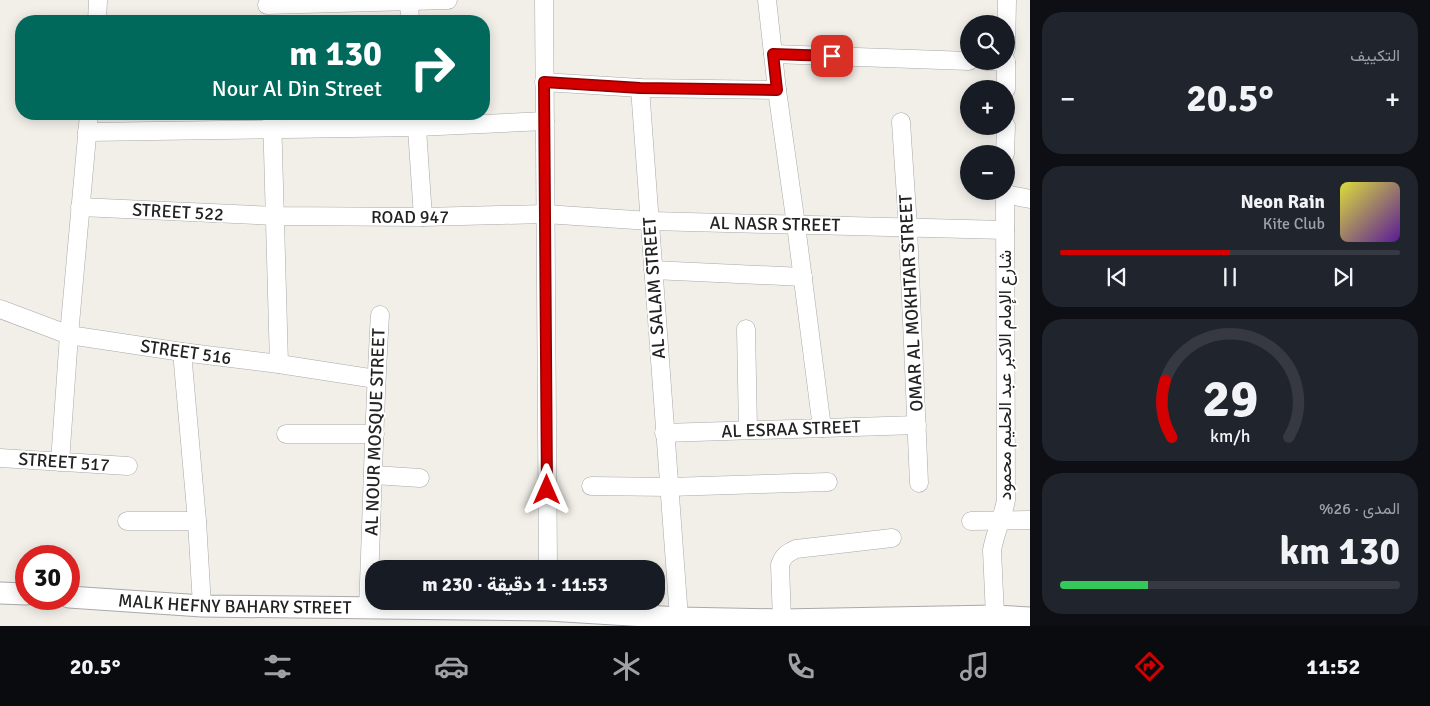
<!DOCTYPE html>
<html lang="ar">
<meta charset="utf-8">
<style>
:root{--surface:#171b24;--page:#20242c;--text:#f1f3f6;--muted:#9ea1a6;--line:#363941;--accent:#d40000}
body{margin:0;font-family:Signika,Vazirmatn,sans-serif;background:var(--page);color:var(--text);direction:rtl;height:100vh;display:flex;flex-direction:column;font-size:19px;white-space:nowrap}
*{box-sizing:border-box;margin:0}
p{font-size:16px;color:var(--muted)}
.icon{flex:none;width:28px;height:28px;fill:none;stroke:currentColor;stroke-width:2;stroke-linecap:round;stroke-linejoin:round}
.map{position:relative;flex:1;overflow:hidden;direction:ltr}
.panel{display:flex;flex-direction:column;gap:12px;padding:12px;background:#0d0f14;width:400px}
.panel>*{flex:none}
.top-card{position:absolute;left:15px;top:15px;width:475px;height:105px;border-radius:20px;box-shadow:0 2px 12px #0003;direction:rtl;background:#00695c;color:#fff;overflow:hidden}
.buttons{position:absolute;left:960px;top:15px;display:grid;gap:10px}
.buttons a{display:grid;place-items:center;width:55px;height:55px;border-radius:50%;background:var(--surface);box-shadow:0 2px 12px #0003;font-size:25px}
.speed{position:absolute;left:15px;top:545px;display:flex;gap:10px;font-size:25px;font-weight:700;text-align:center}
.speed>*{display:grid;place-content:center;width:65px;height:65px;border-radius:50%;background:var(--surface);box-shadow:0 2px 12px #0003;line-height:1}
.speed .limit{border:8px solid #d22;background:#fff;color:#111}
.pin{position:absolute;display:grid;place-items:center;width:42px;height:42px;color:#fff;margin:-21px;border-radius:10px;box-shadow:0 2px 8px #0006}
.me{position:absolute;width:55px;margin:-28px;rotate:0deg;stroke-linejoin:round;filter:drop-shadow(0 0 4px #0008)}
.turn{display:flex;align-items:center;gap:18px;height:105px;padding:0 25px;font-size:22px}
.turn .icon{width:65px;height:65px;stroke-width:2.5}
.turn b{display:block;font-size:35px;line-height:42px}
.big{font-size:38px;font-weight:800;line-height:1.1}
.panel .tile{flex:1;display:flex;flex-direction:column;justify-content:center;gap:8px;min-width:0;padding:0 18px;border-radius:20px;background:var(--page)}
.panel .dial{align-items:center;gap:0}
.dial svg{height:130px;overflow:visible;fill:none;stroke:var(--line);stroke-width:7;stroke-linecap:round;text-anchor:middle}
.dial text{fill:var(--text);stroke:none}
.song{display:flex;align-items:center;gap:15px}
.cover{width:60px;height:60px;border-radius:8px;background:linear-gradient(135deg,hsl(60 70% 55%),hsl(270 70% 35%))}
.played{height:5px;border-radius:2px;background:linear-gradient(90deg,var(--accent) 50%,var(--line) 50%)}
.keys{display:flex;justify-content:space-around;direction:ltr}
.heat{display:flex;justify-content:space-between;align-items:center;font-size:28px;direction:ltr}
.charge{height:8px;border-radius:4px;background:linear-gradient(90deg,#34c759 26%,var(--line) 0)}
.trip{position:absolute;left:365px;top:560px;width:300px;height:50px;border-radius:20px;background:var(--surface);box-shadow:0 2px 12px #0003;font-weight:800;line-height:50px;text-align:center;direction:rtl}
.tab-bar{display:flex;height:80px;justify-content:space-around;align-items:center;background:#090b0e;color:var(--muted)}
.tab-bar .icon{width:35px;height:35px}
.tab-bar .active{color:var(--accent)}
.tab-bar b{font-size:22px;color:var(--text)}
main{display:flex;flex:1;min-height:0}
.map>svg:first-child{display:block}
</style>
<main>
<section class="panel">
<div class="tile"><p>التكييف</p>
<div class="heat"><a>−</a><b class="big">20.5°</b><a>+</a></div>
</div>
<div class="tile">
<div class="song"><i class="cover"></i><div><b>Neon Rain</b><p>Kite Club</p></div></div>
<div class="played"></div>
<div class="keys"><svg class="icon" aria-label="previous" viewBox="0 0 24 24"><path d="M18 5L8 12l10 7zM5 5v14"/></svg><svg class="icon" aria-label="pause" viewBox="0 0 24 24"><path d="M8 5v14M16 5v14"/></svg><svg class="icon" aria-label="next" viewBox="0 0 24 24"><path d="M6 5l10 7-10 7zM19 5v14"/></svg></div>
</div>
<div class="tile dial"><svg viewBox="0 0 100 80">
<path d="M14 69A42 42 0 1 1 86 69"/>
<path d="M14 69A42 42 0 0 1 10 34" stroke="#d40000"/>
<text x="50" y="56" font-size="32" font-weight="700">29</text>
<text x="50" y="72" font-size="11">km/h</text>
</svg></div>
<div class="tile"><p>المدى · 26%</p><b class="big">130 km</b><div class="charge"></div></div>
</section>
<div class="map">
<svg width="1030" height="626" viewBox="0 0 1030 626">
<rect width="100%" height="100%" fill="#f2efe9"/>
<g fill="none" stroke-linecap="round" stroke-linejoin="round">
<g stroke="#a9a9a9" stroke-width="19">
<g id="minor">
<path d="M409,0L410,21"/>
<path d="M544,0L548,569"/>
<path d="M767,0L777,90L796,225L822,428"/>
<path d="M267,5L448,0"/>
<path d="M97,21L98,0"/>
<path d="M1006,49L1007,0"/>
<path d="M773,54L969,61"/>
<path d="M986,61L1006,62"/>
<path d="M544,82L640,88L777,90"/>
<path d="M640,88L679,618"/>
<path d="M1006,89V61"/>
<path d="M272,114L279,364"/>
<path d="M416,114L423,217"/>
<path d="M901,122L908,228L919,483"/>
<path d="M87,132L417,127L545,121"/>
<path d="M1005,154L1006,126"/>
<path d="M1005,194L1030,199"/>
<path d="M80,207L276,216L423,217L545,214L650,221L1005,230"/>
<path d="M653,270L803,277"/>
<path d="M0,309L69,335L182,352L279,364L376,379"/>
<path d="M746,329L748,430"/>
<path d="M182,352L197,521L202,606"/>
<path d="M664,433L917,425"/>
<path d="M286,434H375"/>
<path d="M0,458L128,466"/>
<path d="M60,462L69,335L89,114"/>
<path d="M374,475L420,478"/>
<path d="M591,486L669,487L828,482"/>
<path d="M127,521H197"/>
<path d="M971,521L1030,520"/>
<path d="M368,609C372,511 374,413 380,315"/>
<path d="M995,616L992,550C995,533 1003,517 1006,500L1005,191"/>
<path d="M782,620L780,565C783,556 787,553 796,549L892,538"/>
</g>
</g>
<g stroke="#a9a9a9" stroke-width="23">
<g id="tertiary">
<path d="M0,593L26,594"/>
<path id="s1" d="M69,597L202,606L548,610L679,618L782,620L995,616L1030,618"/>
</g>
</g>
<use href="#minor" stroke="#fff" stroke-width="18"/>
<use href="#tertiary" stroke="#fff" stroke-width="21"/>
</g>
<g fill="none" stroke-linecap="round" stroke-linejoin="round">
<g stroke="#8a0000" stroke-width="12">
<path id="route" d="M547,490L544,82L640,88L777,90L773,54L832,56"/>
</g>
<use href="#route" stroke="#d40000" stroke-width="9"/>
</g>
<g text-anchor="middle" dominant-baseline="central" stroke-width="4" stroke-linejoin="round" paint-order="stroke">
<g font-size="18" fill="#222" stroke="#fff">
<text transform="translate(178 212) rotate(3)">STREET 522</text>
<text x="410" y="217">ROAD 947</text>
<text transform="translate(775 224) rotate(1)">AL NASR STREET</text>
<text transform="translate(654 288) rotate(-94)">AL SALAM STREET</text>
<text transform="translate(911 303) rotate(-93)">OMAR AL MOKHTAR STREET</text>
<text transform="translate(186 352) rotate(8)">STREET 516</text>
<text transform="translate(1005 375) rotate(-90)">شارع الإمام الاكبر عبد الحليم محمود</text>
<text transform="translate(791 429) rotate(-2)">AL ESRAA STREET</text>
<text transform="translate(375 432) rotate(-88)">AL NOUR MOSQUE STREET</text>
<text transform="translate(64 462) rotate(4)">STREET 517</text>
<text stroke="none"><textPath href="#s1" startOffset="166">MALK HEFNY BAHARY STREET</textPath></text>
</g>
</g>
</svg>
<div class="buttons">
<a><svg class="icon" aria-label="search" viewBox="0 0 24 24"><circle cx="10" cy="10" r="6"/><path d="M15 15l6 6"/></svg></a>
<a>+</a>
<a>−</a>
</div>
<div class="speed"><div class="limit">30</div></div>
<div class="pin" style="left:832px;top:56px;background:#d93025"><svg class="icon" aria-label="arrive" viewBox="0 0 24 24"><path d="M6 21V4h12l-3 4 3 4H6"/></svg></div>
<svg class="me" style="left:547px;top:490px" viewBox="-20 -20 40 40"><path d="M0-17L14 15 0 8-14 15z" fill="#d40000" stroke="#fff" stroke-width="4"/></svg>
<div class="trip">11:53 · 1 دقيقة · 230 m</div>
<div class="top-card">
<div class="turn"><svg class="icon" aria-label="right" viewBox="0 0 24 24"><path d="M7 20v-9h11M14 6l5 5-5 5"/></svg><div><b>130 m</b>Nour Al Din Street</div></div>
</div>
</div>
</main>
<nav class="tab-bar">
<b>11:52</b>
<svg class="icon active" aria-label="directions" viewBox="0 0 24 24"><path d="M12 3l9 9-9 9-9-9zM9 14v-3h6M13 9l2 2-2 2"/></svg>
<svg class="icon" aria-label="music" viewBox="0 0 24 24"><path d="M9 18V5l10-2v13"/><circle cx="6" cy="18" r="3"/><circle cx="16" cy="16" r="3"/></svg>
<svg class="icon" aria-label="phone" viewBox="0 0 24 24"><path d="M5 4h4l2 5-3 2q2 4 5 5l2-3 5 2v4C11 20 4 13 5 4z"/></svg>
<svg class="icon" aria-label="climate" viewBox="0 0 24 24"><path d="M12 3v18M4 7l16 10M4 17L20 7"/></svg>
<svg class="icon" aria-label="car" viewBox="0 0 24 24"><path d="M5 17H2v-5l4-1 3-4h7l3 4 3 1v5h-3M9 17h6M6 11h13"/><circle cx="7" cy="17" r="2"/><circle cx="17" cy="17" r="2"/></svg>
<svg class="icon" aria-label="filters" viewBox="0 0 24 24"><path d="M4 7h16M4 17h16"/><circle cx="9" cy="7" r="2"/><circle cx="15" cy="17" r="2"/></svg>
<b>20.5°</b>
</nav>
